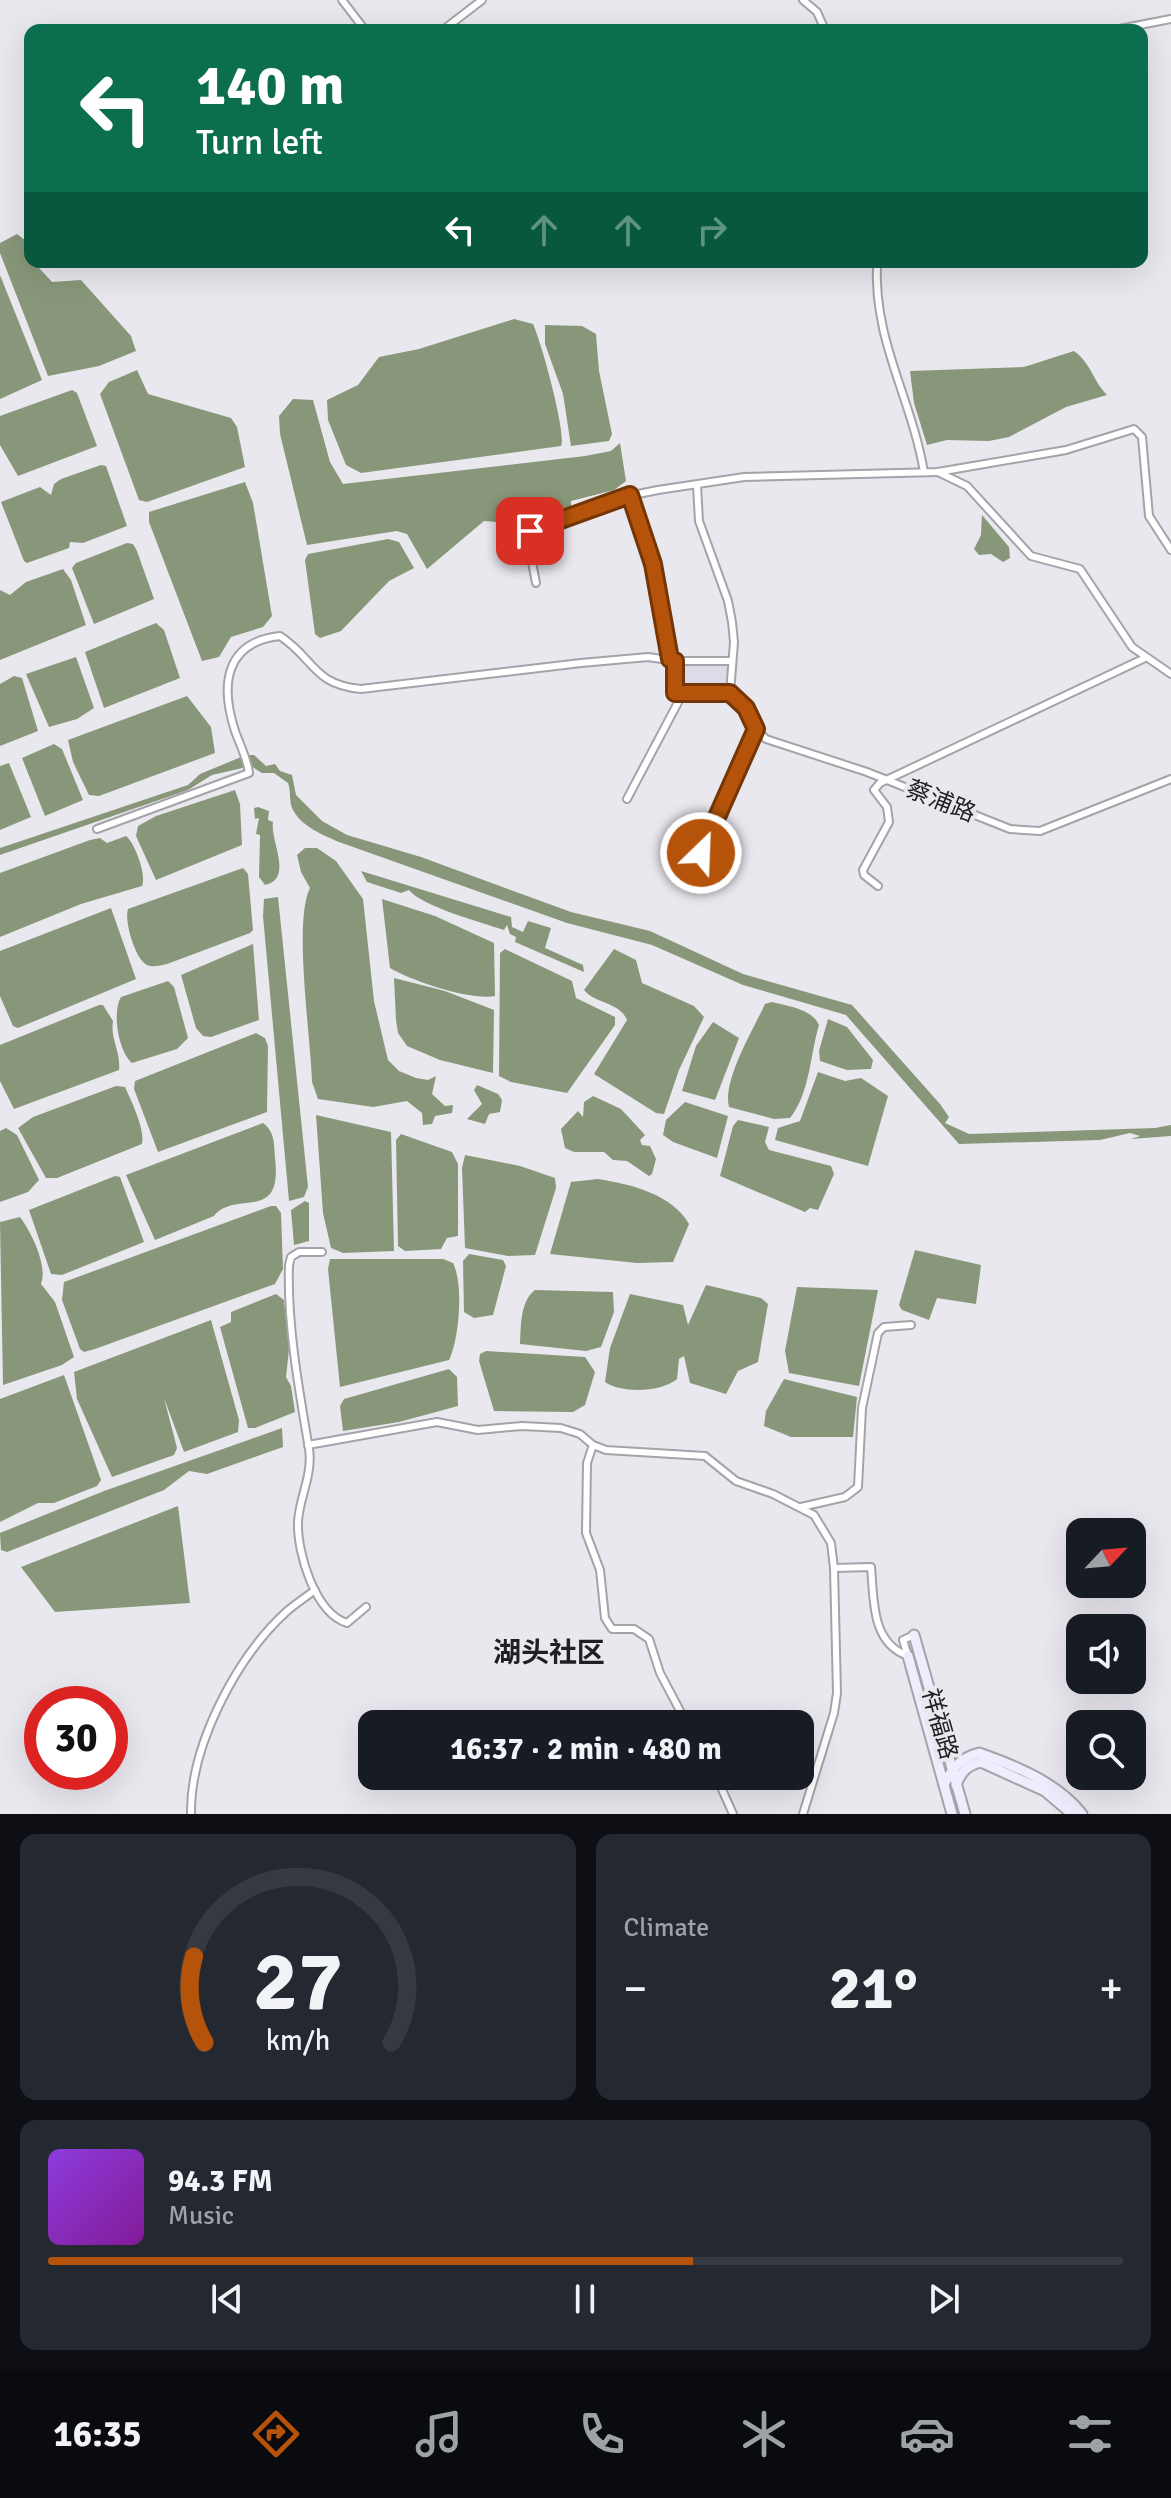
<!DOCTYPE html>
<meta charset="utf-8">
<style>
:root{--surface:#171b24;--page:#242831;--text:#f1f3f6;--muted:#9ea1a6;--line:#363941;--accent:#b45309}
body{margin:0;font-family:Signika,"Noto Sans SC",sans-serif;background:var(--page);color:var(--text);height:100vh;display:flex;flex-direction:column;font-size:30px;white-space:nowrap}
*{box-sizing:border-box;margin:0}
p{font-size:26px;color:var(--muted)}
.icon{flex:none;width:44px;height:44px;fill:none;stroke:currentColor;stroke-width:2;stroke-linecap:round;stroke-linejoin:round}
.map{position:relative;height:1814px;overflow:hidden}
.sheet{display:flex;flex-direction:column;gap:20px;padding:20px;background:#0d0f14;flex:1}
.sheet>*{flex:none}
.banner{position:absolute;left:24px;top:24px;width:1124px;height:244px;border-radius:16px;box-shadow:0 8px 32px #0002;background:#0b6e4f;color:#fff;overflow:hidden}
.needle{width:52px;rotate:64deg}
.buttons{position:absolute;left:1066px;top:1518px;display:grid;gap:16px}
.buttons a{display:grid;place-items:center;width:80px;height:80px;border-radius:16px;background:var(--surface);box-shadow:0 8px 32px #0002;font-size:40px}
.speed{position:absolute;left:24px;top:1686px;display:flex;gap:16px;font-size:40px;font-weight:700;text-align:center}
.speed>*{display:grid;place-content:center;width:104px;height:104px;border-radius:50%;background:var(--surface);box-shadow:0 8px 32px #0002;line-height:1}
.speed .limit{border:12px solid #d22;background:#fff;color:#111}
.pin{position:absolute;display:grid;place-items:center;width:68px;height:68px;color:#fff;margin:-34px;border-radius:16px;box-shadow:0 4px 12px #0006}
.me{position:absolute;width:88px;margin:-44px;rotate:24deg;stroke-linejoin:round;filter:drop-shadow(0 0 6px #0008)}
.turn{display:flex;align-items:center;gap:28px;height:168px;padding:0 40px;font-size:36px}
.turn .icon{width:104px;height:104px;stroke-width:2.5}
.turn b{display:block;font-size:56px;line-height:68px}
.lanes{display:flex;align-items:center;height:76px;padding:0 40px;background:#0003;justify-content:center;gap:40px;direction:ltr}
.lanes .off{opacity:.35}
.big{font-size:60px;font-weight:700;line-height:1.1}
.sheet .tile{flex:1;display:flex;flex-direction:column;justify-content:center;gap:12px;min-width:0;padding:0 28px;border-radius:16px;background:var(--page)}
.sheet .dial{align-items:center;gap:0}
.dial svg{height:208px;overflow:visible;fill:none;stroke:var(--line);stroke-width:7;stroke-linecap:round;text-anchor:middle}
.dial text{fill:var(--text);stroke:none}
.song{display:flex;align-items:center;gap:24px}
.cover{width:96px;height:96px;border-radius:12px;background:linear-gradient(135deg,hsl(270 70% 55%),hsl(290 70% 35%))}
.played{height:8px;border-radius:4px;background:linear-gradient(90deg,var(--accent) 60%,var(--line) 60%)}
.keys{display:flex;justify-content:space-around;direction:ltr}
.heat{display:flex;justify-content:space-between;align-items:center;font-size:44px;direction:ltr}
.sheet .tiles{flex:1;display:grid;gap:20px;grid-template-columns:1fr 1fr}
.tile:last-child{grid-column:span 2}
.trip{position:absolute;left:358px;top:1710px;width:456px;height:80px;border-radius:16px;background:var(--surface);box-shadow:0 8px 32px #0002;font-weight:700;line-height:80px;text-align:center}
.dock{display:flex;height:128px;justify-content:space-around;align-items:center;background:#090b0e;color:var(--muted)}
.dock .icon{width:56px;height:56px}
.dock .on{color:var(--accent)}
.dock b{font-size:36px;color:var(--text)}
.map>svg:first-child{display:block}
</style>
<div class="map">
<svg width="1171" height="1814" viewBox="0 0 1171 1814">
<rect width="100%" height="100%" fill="#eae8ef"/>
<rect fill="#dedbe8" x="675" y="661" width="55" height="32"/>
<g fill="#889779">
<path d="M17,234L30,244V262H44L39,268L52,282L81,280L131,336L136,351L99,366L48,376L0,253V243Z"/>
<path d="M0,275L42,380L0,399Z"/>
<path d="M514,319L533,324C541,341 567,434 561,446L361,473L346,465L328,420L327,400L358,385L379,357L419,349Z"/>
<path d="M545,325L582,326L596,334L599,371L612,434L609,441L571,446L563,394L545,344Z"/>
<path d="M1074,351C1091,363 1093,381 1107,395L1066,407L1009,437L989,441L947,440L927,445L914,403L910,371L1024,367Z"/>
<path d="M137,370L148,394L231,418L237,427L245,467L147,502L139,500L100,394L109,382Z"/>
<path d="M72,390L77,393L97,446L18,476L0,445V416Z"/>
<path d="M293,399L313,400L330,462L343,484L585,456L611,451L620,443L626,481L614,490L571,501V507L522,524L484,521L427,569L407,534L397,531L307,545L280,434L279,416Z"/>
<path d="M101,465L106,466L127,526L83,543L70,542L69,548L27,563L24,561L1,502L40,487L51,495L54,484L61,479Z"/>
<path d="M245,482L253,503L272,616L263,627L231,637L219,657L202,661L149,522V512Z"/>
<path d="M982,515L1009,547L1010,558L1003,562L991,554L979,555L974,549L981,535Z"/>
<path d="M388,539L399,542L414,568L389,581L341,631L320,638L315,634L305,560L308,554Z"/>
<path d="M127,543L133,544L137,551L154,599L94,624L72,568L76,563Z"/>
<path d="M63,569L71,580L86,625L0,660V590L10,595L26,582Z"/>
<path d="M156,623L164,630L180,678L104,708L85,652Z"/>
<path d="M76,657L94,708L77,719L49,727L26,674Z"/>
<path d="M14,676L22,678L38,731L0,746V684Z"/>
<path d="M187,696L211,727L215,753L99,796L89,795L73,762L68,740Z"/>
<path d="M54,744L62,749L83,800L45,816L22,758Z"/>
<path d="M246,755H254L266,766L275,764L280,771L292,775L296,795L322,821L347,835L421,857L571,912L650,931L743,974L852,1005L940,1104L949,1117L945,1123L969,1134L1155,1128L1171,1125V1136L1131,1139L1140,1136L1130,1133L1100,1140L959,1144L846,1015L743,985L652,945L567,923L339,842C323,835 300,826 292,808C289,800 291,791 288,783L274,773H262L251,766L212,775L188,790L0,855V848L188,785L200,774Z"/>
<path d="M9,763L31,817L0,830V766Z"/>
<path d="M235,790L240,804L242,845L156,880L136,836L138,826L156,816Z"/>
<path d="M258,807L269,811L268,820L273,822C270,841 294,879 265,885L259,877L260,835L256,834L259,818L255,819L254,808Z"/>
<path d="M126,836C135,843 147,876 142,886L81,904L0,937V873L90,840L100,838L107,843Z"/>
<path d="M305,848H317L336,861L363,899L374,1001L388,1060L399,1071L416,1078L428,1080L436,1076L432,1094L445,1106L453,1105L452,1113L435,1116L432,1124L423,1125L422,1113L407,1101L373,1107L318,1099L312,1082C311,1039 293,922 310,888L301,872L297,855Z"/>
<path d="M243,868L248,874L253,930L250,933L167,964C161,965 153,968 147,965C135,959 124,921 128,909Z"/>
<path d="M361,871L511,917L512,927L523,932L528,921L551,928L545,948L583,965L584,972L515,942L516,937L510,934L507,925L504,930C483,923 421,906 409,890L401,893L367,882Z"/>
<path d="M278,897L308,1187L304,1197L289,1201L263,916L264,899Z"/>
<path d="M382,899L435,916L494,943L495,996C471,1001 412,981 390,968Z"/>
<path d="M111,908L136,979L18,1028L13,1026L0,996V951Z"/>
<path d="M253,944L259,1020L211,1037L203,1036L196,1028L181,975Z"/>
<path d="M505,949L572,981L576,998L615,1017V1025L567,1093L511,1082L499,1076L500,953Z"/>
<path d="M614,949L636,960L642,983L694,1006L704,1017L679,1070L664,1114L656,1113L594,1074L627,1020C620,1002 595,1004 584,990Z"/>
<path d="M394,978L445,991L494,1010L493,1073L440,1060L407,1046L398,1033L396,1020Z"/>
<path d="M168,981L174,987L188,1038L177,1049L132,1063C118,1051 112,1012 121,997Z"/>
<path d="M772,1002C788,1006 812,1009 819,1025C810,1055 810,1093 790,1118L774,1119L729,1107C722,1081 754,1028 765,1004Z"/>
<path d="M99,1005H103L113,1021C110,1039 121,1052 119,1070L14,1109L0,1081V1045Z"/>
<path d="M828,1019L847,1027L873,1060L871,1069L847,1070L820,1061L819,1051Z"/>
<path d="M713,1022L739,1038L715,1100L682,1091L696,1046Z"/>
<path d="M256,1033L265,1038L268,1046L267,1112L158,1152L134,1089L135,1081Z"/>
<path d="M818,1072L845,1081L861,1078L888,1096L868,1166L775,1140L778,1128L800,1121Z"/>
<path d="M477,1085L498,1094L502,1100L500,1112L489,1114L485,1124L467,1119L482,1104L474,1090Z"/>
<path d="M116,1086L125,1087C132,1102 145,1130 142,1144L57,1178H46L18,1128L33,1117Z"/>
<path d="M593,1096L621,1109L645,1135L640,1140L642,1145L650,1146L656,1159L652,1174L649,1176L627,1161L613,1160L604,1152H574L565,1148L561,1129L578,1111L583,1117L584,1102Z"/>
<path d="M685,1102L728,1116L717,1158L673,1142L663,1135L666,1120Z"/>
<path d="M316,1115L391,1132L394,1251L343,1253L331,1248L323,1213Z"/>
<path d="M738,1120L769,1127L765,1142L769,1150L831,1166L834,1174L818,1210L810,1208L805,1212L720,1176L733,1126Z"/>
<path d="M263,1123C275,1132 274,1144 275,1158C283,1224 236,1189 214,1216L155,1240L126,1175Z"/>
<path d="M6,1128L17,1135L39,1180L28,1192L0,1202V1131Z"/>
<path d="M401,1134L452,1152L458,1164V1236L447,1238L441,1249L405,1251L398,1246L396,1140Z"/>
<path d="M465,1155L520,1166L555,1178L556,1188L535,1255L508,1256L465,1248L462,1168Z"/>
<path d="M115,1176L120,1177L144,1242L62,1275L51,1274L29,1210Z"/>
<path d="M598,1179C630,1184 672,1194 689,1224L673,1262L637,1263L550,1254L571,1182Z"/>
<path d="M305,1201L309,1203V1241L294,1245L291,1210Z"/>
<path d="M271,1206H276L281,1213L283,1269L275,1284L95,1349L84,1352L80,1349L62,1300L64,1282Z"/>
<path d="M20,1217C31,1232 48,1265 41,1284L55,1302L74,1357L62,1365L3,1385L0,1222Z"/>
<path d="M915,1250L981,1265L976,1304L937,1298L929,1320L902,1310L899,1305Z"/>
<path d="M469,1254L503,1260L506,1266L493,1315L474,1318L464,1312L463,1261Z"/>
<path d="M330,1259H443L453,1263C464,1285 459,1339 449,1360L340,1387L328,1269Z"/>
<path d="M706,1285L761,1298L768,1304L758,1362L738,1371L726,1394L690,1383L684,1356L679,1359L677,1379C662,1392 622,1394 605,1382L610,1348L630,1294L683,1305L688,1325Z"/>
<path d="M797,1287L878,1290L859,1386L789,1373L785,1351Z"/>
<path d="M535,1290L613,1292L614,1312L601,1347L586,1351L520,1344C521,1327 520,1301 535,1290Z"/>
<path d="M276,1294L284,1300L289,1349L286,1377L291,1386L295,1412L255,1428H248L220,1327L231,1322V1312Z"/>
<path d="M211,1320L239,1420L238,1432L184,1452L164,1398L177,1448L174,1455L112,1477L77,1399L74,1372Z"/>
<path d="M486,1351L585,1357L595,1372L585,1405L573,1412L494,1411L479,1361L480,1354Z"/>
<path d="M449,1369L457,1377L458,1406L399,1422L343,1431L340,1406L344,1399Z"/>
<path d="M64,1375L101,1480L97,1486L54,1503H38L0,1522V1399Z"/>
<path d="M784,1379L857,1397L853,1437H791L764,1426L766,1411Z"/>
<path d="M282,1428L283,1447L207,1474L189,1471L164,1490L7,1552L1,1550L0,1533L104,1491Z"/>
<path d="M178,1506L190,1603L55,1612L21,1567Z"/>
</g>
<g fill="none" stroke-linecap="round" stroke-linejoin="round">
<g stroke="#a5a3a9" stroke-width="10">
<g id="minor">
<path d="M342,0L365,30"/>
<path d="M803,0L817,12L825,30"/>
<path d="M443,30L482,0"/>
<path d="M1114,30L1171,19"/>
<path d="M877,262C873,341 911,396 924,472"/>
<path d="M938,472L967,486L1031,556L1080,569L1132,647L1171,674"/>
<path d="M697,485L699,521L728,601L732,622L734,642L730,693H675V661H730"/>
<path d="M630,495L653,564L670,659"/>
<path d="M536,583L528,541L530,531L623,497L658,490L744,477L938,472L1066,450L1134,429L1142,437L1149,516L1171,550"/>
<path d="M730,693L746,708L752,725L766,739L867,772L1010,829L1040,831L1171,779"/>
<path d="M627,799L683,693"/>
<path d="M97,829L249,773C247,758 240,745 235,731C220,685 225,642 280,636C314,658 313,685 361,689L581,663L648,657L675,661"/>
<path d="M701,853L756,729"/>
<path d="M878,886L864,875L863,870L889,822L887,807L874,790L880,783L1145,658"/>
<path d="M322,1252H299L291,1257L289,1265C287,1325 299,1390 309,1449C313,1475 299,1498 298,1522C297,1553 315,1613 347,1623L366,1607"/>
<path d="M308,1445L437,1422L478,1430L522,1426L561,1428L580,1434L593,1445L606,1450L705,1456L736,1481L773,1494L814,1515L831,1543L834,1568L837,1693L834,1713L803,1814"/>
<path d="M593,1445L587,1463L586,1533L600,1570L605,1618L612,1629H634L649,1639L660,1673L687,1724"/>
<path d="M801,1507L845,1497L858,1487L862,1408L878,1333L884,1327L911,1325"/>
<path d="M834,1568L871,1567C874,1600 871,1643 908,1656"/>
<path d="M908,1656L903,1640L914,1635"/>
<path d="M716,1776L733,1814"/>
<path d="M191,1814C190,1746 236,1658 286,1612C295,1604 306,1597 315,1590"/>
</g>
</g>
<g stroke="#a5a3a9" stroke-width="13">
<g id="secondary">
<path d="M914,1635L965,1814"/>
<path d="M908,1656L952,1814"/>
<path d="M944,1784C953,1768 960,1758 979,1753C1016,1766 1058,1783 1082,1814"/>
<path d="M956,1785C961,1772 967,1765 981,1762L1045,1791L1072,1814"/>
</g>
</g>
<use href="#minor" stroke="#fff" stroke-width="6"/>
<use href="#secondary" stroke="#f1ebfe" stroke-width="9"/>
</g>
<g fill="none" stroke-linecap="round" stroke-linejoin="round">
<g stroke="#753606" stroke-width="20">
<path id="route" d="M530,531L630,495L653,564L670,659L675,661V693H730L746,708L756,729L701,853"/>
</g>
<use href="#route" stroke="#b45309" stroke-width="14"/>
</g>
<g text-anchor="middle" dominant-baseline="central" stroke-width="8" stroke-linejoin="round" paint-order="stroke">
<g font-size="24" fill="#201f21" stroke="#eae8ef">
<text transform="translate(941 801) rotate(22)">蔡浦路</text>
<text transform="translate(940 1724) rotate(74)">祥福路</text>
</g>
<g font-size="28" font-weight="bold" fill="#201f21" stroke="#eae8ef">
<text x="549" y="1653">湖头社区</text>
</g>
</g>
</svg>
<div class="buttons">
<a><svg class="needle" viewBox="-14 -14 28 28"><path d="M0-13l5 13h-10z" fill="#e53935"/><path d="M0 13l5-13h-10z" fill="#9ea1a6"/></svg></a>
<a><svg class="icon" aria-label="sound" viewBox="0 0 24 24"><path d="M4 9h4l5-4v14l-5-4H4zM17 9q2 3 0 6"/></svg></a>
<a><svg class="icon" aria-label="search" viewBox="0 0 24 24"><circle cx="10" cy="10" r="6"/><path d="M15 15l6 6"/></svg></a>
</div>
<div class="speed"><div class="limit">30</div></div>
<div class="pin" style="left:530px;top:531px;background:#d93025"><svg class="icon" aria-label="arrive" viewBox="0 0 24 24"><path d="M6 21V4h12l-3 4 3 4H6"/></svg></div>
<svg class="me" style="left:701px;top:853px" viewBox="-20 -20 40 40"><circle r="17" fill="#b45309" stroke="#fff" stroke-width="3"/><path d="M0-11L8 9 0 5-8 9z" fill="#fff"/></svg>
<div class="trip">16:37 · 2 min · 480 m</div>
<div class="banner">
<div class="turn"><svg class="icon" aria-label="left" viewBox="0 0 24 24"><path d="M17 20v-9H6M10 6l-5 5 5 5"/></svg><div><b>140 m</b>Turn left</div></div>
<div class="lanes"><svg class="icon" aria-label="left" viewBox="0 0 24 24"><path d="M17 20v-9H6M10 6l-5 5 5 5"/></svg><svg class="icon off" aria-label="ahead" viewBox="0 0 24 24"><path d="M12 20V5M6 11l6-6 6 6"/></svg><svg class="icon off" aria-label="ahead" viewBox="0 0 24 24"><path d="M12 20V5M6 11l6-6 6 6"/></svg><svg class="icon off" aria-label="right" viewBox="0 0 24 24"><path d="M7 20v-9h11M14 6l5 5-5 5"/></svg></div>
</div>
</div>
<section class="sheet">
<div class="tiles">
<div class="tile dial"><svg viewBox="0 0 100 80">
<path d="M14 69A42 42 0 1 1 86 69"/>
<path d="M14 69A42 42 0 0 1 10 36" stroke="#b45309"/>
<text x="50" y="56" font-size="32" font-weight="700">27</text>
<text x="50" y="72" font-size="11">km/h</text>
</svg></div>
<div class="tile"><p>Climate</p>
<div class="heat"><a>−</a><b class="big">21°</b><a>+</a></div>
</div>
<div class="tile">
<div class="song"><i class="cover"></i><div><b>94.3 FM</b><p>Music</p></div></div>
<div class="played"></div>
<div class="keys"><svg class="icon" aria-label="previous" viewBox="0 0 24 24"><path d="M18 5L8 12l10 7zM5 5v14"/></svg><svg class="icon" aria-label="pause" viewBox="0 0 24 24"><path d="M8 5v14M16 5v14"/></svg><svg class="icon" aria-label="next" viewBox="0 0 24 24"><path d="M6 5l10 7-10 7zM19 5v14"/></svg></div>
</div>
</div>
</section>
<nav class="dock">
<b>16:35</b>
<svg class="icon on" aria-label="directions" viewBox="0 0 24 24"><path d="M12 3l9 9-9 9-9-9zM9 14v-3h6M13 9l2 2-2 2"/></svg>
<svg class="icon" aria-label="music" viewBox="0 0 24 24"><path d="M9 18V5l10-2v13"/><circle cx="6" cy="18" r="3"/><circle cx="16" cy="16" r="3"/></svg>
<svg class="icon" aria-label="phone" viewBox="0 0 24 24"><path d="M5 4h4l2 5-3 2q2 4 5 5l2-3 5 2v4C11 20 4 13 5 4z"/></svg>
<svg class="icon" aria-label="climate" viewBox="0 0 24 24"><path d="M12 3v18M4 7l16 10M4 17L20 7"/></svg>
<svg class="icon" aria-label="car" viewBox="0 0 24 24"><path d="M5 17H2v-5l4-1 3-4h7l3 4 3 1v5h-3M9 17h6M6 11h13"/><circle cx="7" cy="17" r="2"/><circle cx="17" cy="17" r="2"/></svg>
<svg class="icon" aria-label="filters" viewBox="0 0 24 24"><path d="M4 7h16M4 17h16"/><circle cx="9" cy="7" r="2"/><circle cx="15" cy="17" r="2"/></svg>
</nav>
